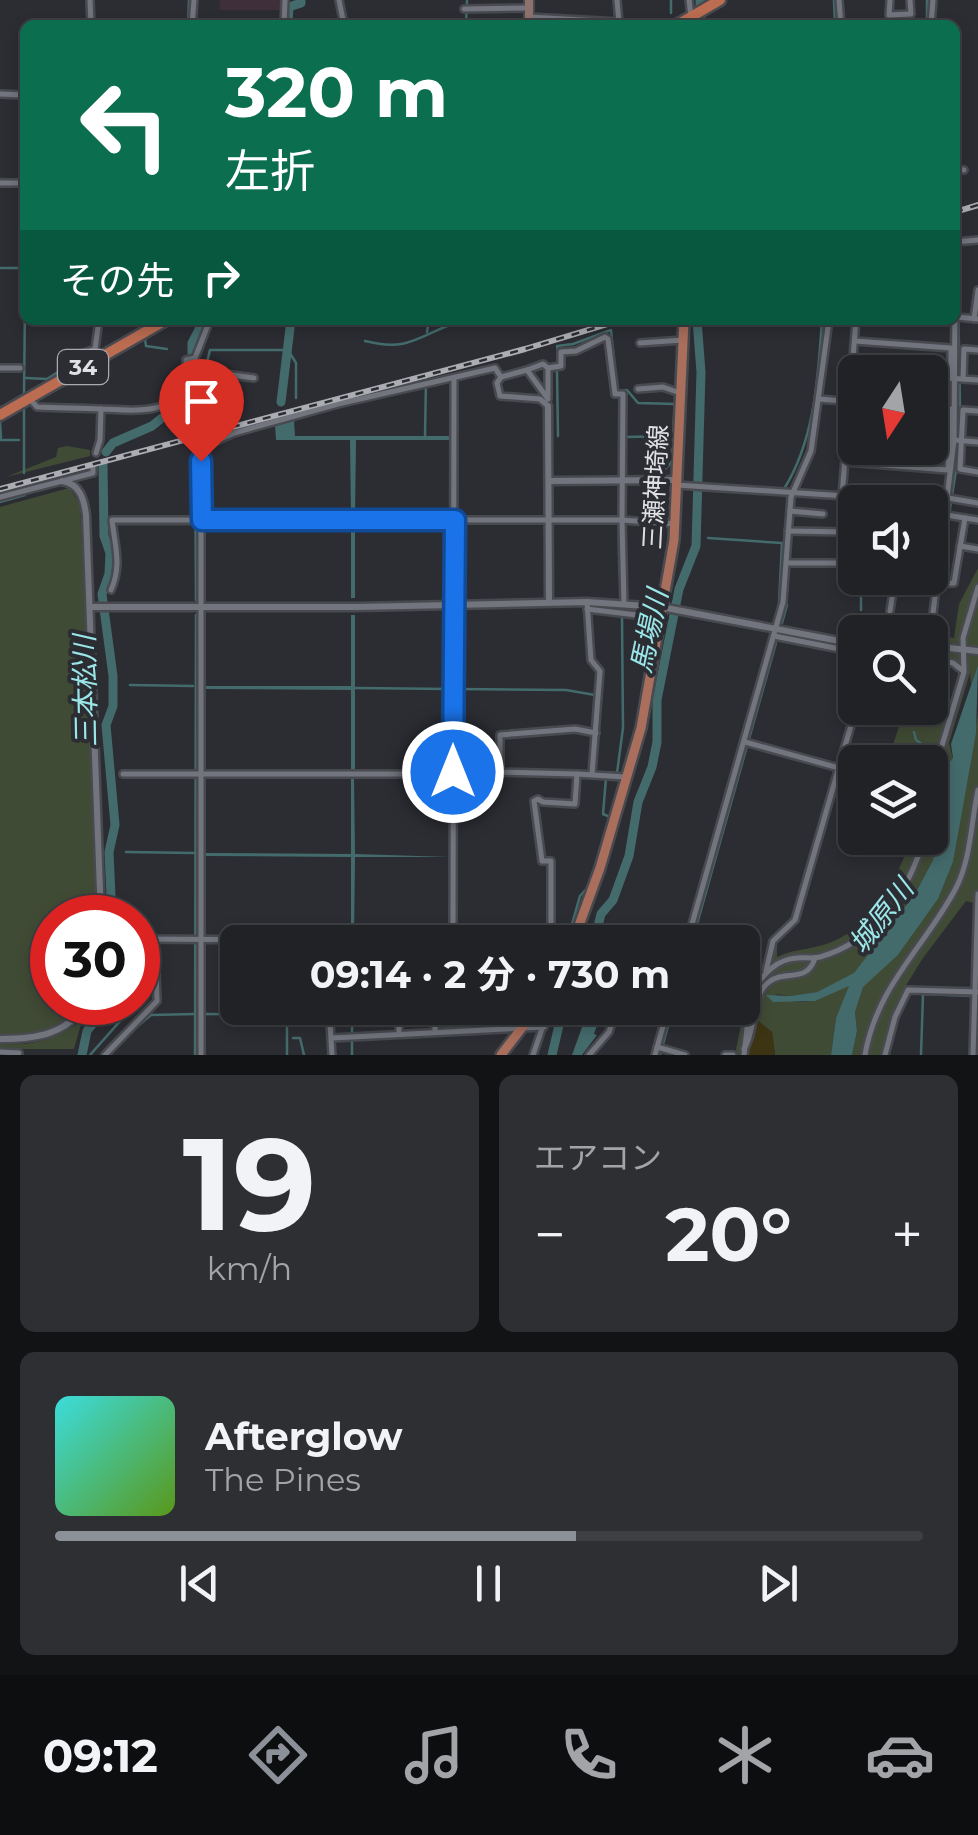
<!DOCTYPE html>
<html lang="ja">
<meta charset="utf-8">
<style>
:root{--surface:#202226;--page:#2d2f32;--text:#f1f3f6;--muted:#a2a4a7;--line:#3d3f43;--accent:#8c9099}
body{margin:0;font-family:Montserrat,"Noto Sans JP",sans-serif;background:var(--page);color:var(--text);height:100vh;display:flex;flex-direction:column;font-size:38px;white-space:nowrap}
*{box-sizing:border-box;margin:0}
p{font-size:32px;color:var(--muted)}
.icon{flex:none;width:55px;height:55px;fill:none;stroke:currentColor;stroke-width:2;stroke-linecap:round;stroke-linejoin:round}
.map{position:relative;height:1055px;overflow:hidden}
.drawer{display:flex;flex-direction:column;gap:20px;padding:20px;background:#121315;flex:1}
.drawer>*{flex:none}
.top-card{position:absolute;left:20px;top:20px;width:940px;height:305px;border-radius:15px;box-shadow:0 5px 15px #0003,0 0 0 2px var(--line);background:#0b6e4f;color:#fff;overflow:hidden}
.needle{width:65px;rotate:192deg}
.buttons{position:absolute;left:838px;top:355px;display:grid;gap:20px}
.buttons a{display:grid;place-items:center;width:110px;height:110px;border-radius:15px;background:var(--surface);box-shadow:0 5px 15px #0003,0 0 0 2px var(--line);font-size:50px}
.speed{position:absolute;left:30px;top:895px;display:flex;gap:20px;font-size:50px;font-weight:700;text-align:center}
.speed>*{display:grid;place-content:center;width:130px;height:130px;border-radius:50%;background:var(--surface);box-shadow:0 5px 15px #0003,0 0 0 2px var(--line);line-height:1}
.speed .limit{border:15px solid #d22;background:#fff;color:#111}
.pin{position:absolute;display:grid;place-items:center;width:85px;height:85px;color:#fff;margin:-102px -42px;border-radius:50% 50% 50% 0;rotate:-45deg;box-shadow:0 0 10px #0007}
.pin .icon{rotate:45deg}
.me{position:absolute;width:110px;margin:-55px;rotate:0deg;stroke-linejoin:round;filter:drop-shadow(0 0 8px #0008)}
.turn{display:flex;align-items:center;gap:35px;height:210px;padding:0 40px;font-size:45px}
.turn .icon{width:130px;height:130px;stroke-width:2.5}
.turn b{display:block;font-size:70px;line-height:85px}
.then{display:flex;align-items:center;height:95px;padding:0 40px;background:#0003;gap:20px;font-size:38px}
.big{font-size:75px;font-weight:700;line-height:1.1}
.drawer .tile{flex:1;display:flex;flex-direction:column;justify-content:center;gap:15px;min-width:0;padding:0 35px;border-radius:15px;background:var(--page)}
.drawer .dial{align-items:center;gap:0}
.dial b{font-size:130px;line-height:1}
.song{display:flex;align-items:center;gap:30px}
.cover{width:120px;height:120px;border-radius:15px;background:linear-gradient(135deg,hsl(180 70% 55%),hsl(90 70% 35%))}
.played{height:10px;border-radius:5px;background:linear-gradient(90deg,var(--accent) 60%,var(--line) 60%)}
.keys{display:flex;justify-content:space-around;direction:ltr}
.heat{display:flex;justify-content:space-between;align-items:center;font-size:55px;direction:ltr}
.drawer .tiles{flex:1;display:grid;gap:20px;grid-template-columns:1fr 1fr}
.tile:last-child{grid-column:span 2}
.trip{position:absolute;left:220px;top:925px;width:540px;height:100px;border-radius:15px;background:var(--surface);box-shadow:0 5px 15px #0003,0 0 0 2px var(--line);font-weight:700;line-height:100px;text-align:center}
.dock{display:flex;height:160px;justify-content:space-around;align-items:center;background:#0d0e0f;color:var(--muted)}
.dock .icon{width:70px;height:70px}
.dock .current{color:var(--accent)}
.dock b{font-size:45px;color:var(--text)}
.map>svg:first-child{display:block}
</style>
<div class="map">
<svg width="978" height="1055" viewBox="0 0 978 1055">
<rect width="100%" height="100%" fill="#2b2d33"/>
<rect fill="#3f2f3b" x="220" y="0" width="63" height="10"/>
<g fill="#404b35">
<path d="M67,446L90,450V456L6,477L56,457L58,448Z"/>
<path d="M69,488L80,504L98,917L52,918V1002L84,1003L82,1007C58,1030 33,1036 0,1035V507Z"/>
<path d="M978,568V665L971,685L970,673L949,743L953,759L933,860L915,894L854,974L817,992L790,996L775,994C803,1011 822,997 850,985L836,1018L831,1055H775L772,1032L758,1021L746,1055H735L745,1003L752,1000L755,989L752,985L765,967L772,938H777V957C793,949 807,950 823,945C869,933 897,878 912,838H930V762H921V758L893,745L900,723L912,725L913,710L945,720L959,671L955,662L931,656L933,651L972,656L973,645L935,641L934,635L954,638L959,604Z"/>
<path d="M978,714V904L966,901L923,958L902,992L883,1055H852L857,1031L855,1012L863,986L898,955L938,899L953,862Z"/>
<path d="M82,1021L74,1049H0V1044C33,1046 55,1040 82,1021Z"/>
</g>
<path fill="#3d3414" d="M758,1021L772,1032L775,1055H746Z"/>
<g fill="#446b6c">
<path d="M279,416H282L283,423L294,421L295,436H451V440H356L355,517H351L350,440H276L275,425L280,424Z"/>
<path d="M205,523H355V598H351V526H205Z"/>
<path d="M351,615H355V770H351V690L205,689V686H351Z"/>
<path d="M978,665L976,733L953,862L938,899L898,955L863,987L855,1012L857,1031L852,1055H831L836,1018L849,986L815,1001L773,1002L766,995L790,996L817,992L854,973L915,894L933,860L950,775L948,765L953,758L951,744Z"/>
<path d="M351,777H354L355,854L450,857H355L354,937H351V857L205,856V853L351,854Z"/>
<path d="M589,1008H601L602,1011L594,1034L597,1035L582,1055H572Z"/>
</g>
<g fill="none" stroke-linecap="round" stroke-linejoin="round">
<g stroke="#446b6c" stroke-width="2.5">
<path d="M614,0L616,25"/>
<path d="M671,0V13"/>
<path d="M834,0L835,25"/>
<path d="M188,25L189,0"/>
<path d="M466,25L467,0"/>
<path d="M927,25V0"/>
<path d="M0,179L25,180"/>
<path d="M0,268H25"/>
<path d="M550,320L551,324"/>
<path d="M427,332L429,320"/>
<path d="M145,339L146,346L167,349"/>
<path d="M365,341C413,353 420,333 464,320"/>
<path d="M559,355L557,346L573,344L611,330L617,391L627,390L638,403L675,404L671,463L662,472"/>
<path d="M557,371L558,436"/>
<path d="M26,378L47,379L58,372"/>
<path d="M7,404L24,394L25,303"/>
<path d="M0,408L1,407"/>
<path d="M24,409V473"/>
<path d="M0,422L1,438"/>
<path d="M293,422L295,412"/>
<path d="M196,426L195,412L210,350H288L296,363V398"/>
<path d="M425,436L426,379"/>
<path d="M626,437L672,436"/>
<path d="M195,439L196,600"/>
<path d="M0,440H19"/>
<path d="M784,489C815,439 818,378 822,320"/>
<path d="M0,502L25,495L24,486"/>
<path d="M930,515L941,518"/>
<path d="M458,523H512"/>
<path d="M516,523H541"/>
<path d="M559,523H599"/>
<path d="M604,523H619V556"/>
<path d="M118,524H196"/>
<path d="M355,524L451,523"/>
<path d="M708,538L782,543L779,602"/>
<path d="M619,561L621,595"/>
<path d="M942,561L956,470L960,408L957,228"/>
<path d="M861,578V610"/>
<path d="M782,623L787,605"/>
<path d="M930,651L940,584"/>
<path d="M130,685L193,686"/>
<path d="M355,688L450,689"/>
<path d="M457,689L566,690L595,695"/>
<path d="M914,723L916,708"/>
<path d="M914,732L916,740L933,752"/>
<path d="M749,739L776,643"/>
<path d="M607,773H617L623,728L622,618"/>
<path d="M126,852L194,853"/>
<path d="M568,938L580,896L589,886L610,817L603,814L606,778"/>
<path d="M692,942L747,746"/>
<path d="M287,1008V1055"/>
<path d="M352,1008V1033"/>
<path d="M205,1014L287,1015"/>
<path d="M481,1025V1008"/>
<path d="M127,1035L151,1015L196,1014"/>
<path d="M293,1038H300L304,1055"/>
<path d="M90,1055L129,1011L131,1002"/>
<path d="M195,1055L196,615"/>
<path d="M352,1055V1040"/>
<path d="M660,1055L673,1008"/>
<path d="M921,1055L923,994L971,996"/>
<path d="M977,1055L978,1019"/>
</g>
<g stroke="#446b6c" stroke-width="9">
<path d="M700,0L701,25"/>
<path d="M288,25L289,7L301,3V0"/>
<path d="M281,402L291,320"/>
<path d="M106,452L113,443L152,426L173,409L183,396L192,371V343L204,320"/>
<path d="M103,464L104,536L110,553L109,574L102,594L113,676V706L106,725L115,825L109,852L112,918"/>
<path d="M594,942L601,914L613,900L629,856L638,802L652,767L657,742V700L679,589L696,546L701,372L697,320"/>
<path d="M82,1055L87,1031L110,1002"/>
<path d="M552,1055L563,1008"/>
</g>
<g stroke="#484a50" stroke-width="10">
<g id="minor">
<path d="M90,0L91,25"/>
<path d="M339,0L344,25"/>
<path d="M617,0L619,22"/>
<path d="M689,0L691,17"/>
<path d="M839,0L841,25"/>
<path d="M890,0L889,15L911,14L910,0"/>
<path d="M464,9L529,8"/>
<path d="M529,17L619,22"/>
<path d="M192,25L194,0"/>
<path d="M284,25L285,0"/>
<path d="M931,25L933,0"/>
<path d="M0,94L25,95"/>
<path d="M955,169L964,170"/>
<path d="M0,183H25"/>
<path d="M955,242L978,240"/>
<path d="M956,317L978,319"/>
<path d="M974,319L978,290"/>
<path d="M210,320L195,358V370L254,378"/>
<path d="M855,341L951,348V378"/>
<path d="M640,343L683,340"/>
<path d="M0,368H20"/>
<path d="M527,370L543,364L548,368V396"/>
<path d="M852,371L872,372"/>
<path d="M70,375L62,366L64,361L95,349L99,320"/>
<path d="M930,377L978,380"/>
<path d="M963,379L964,349L978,350"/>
<path d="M638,389L663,387L680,393"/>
<path d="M29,398L37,407C58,408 80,408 101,409C141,411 191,417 186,360L195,358"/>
<path d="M548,399L527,370L501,377L497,383L500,396L540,399L548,406"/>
<path d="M819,399L855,402"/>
<path d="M978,411L963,410L960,469L978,472"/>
<path d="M930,438L978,442"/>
<path d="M96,453L100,440L101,409"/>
<path d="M845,462L948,470L951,409L930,407"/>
<path d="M677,485L921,501L948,498L978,503"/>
<path d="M842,496L856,320"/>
<path d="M0,497L93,473V468"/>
<path d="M790,511L823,514"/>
<path d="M946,515L978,520"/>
<path d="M788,531L847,532L848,589"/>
<path d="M960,546L978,549"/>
<path d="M786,563H847"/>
<path d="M909,578L924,584L954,583L965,518"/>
<path d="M111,590C122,565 115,547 112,520H622L623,394H615L608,339L605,337L576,351L561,352V366L548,368"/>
<path d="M587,602L591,660L600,671L592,774"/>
<path d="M624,604L622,520L675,524"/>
<path d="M587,609L645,616"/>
<path d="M890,611L895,578"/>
<path d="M774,636L855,652"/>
<path d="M930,638L954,440L955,296"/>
<path d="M930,658L953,663L962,670"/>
<path d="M936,695L943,662"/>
<path d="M745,742L839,768"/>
<path d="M453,771L577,774"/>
<path d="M500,771V735L575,729L596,733"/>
<path d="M123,774H453"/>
<path d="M930,809L937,762L964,672L963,638L978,587"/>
<path d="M138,939L552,942"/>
<path d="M453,941L454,379"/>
<path d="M551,942V861H542L534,801L538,799L543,802L575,804L577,774L625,777"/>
<path d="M687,942L783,602L791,497L811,451L829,320"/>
<path d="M766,971L773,941L795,920L856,708"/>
<path d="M742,987L754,988C765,973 777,959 797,958C806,957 812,959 820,957C876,941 909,891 924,838"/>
<path d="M742,997L750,1002L744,1055"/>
<path d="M329,1008L332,1055"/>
<path d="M435,1031V1008"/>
<path d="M399,1033V1008"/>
<path d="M332,1038L544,1027"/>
<path d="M657,1047L685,1055"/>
<path d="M744,1049C756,1031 751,995 769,982C785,969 807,984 815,958"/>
<path d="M0,1052L19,1053"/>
<path d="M105,1055L157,1001L155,939"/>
<path d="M201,1055V448L234,433L338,404L495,368L501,377"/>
<path d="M533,1055L549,1008"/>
<path d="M589,1055L609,1032L617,1008"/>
<path d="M655,1055L668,1008"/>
<path d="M725,1055H733"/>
<path d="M865,1055C877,985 925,947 956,888C971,859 971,822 978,790"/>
<path d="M885,1055L895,1017L908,990L978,992"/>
<path d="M973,1055L978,894"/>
</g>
</g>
<g stroke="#484a50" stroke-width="11">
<g id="tertiary">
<path d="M548,406L549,601"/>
<path d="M62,481C80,484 84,499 86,515L101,918"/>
<path d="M549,481L676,480"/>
<path d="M90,607H357L587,602L661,607L855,644"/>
<path d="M930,646L978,651"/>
<path d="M0,1039C36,1039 67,1035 88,1002"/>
</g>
</g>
<g stroke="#484a50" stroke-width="12">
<path id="secondary" d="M529,25V0"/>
</g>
<g stroke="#484a50" stroke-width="14">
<g id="primary">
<path d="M573,942L600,868L641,728L674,540L684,320"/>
<path d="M501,1055L537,1008"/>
</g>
</g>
<g stroke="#484a50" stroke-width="15">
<g id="trunk">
<path d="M677,25L720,0"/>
<path d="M0,415L166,320"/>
</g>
</g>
<use href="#minor" stroke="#72757d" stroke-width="5"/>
<use href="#tertiary" stroke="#72757d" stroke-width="6"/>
<use href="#secondary" stroke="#8d716c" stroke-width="8"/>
<use href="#primary" stroke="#a96e5c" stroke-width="9"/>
<use href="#trunk" stroke="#bb6c51" stroke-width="10"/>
<g stroke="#acadb2" stroke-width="6">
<g id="rail">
<path d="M955,212L978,205"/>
<path d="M0,489L525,349L621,320"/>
</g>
</g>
<use href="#rail" stroke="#2b2d33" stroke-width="2.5" stroke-dasharray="8" stroke-linecap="butt"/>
</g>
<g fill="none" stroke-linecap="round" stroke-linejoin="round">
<g stroke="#114b97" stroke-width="25">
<path id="route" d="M201,461L202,520H455L453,772"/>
</g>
<use href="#route" stroke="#1a73e8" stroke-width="18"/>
</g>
<g text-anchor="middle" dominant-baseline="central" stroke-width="8" stroke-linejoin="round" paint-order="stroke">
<rect fill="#2b2d33" stroke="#aaabb0" stroke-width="2.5" x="58" y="350" width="50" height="34" rx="8"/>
<g font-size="22" font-weight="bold" fill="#e0e1e5">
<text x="83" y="367">34</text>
</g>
<g font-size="25" fill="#e0e1e5" stroke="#2b2d33">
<text transform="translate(655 487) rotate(-87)">三瀬神埼線</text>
</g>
<g font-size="28" font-style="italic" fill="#9be6e8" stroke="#2b2d33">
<text transform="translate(649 631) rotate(-78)">馬場川</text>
<text transform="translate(85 691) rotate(-91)">三本松川</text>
<text transform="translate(881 916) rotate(-52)">城原川</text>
</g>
</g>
</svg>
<div class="buttons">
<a><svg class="needle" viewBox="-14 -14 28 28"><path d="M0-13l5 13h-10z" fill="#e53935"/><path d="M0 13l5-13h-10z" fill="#a2a4a7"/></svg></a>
<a><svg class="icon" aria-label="sound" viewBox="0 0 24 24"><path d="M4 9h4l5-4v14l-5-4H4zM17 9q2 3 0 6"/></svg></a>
<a><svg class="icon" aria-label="search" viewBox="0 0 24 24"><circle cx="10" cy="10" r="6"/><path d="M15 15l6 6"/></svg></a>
<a><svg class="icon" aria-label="layers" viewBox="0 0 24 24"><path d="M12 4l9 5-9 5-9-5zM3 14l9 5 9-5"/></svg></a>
</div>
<div class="speed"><div class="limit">30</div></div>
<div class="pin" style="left:201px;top:461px;background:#d93025"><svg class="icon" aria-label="arrive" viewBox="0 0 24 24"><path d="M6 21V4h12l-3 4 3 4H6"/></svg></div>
<svg class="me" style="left:453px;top:772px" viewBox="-20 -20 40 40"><circle r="17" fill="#1a73e8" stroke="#fff" stroke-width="3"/><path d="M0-11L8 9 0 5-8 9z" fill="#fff"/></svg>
<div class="trip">09:14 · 2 分 · 730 m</div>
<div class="top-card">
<div class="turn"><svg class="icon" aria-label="left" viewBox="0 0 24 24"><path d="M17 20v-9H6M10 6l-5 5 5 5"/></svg><div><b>320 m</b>左折</div></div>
<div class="then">その先<svg class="icon" aria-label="right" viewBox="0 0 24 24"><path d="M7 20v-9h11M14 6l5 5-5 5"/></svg></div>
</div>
</div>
<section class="drawer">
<div class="tiles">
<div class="tile dial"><b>19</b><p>km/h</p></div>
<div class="tile"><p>エアコン</p>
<div class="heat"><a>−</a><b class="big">20°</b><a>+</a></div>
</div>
<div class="tile">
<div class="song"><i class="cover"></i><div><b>Afterglow</b><p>The Pines</p></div></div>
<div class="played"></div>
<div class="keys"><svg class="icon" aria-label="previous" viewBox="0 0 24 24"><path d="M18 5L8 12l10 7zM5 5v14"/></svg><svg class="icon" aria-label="pause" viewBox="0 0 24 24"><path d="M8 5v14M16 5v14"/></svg><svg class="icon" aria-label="next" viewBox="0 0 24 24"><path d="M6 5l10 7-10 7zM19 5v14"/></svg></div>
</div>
</div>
</section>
<nav class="dock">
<b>09:12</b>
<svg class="icon current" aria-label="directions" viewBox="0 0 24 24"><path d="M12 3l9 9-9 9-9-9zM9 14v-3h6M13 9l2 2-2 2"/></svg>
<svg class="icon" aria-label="music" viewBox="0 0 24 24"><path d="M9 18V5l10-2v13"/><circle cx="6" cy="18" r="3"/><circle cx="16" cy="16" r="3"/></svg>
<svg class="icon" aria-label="phone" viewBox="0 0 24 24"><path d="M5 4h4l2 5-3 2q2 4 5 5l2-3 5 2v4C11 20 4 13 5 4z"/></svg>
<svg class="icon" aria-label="climate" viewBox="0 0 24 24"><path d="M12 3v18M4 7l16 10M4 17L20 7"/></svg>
<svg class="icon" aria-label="car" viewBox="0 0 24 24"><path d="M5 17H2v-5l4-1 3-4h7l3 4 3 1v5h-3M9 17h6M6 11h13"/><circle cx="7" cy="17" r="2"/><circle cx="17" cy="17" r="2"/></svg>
</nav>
